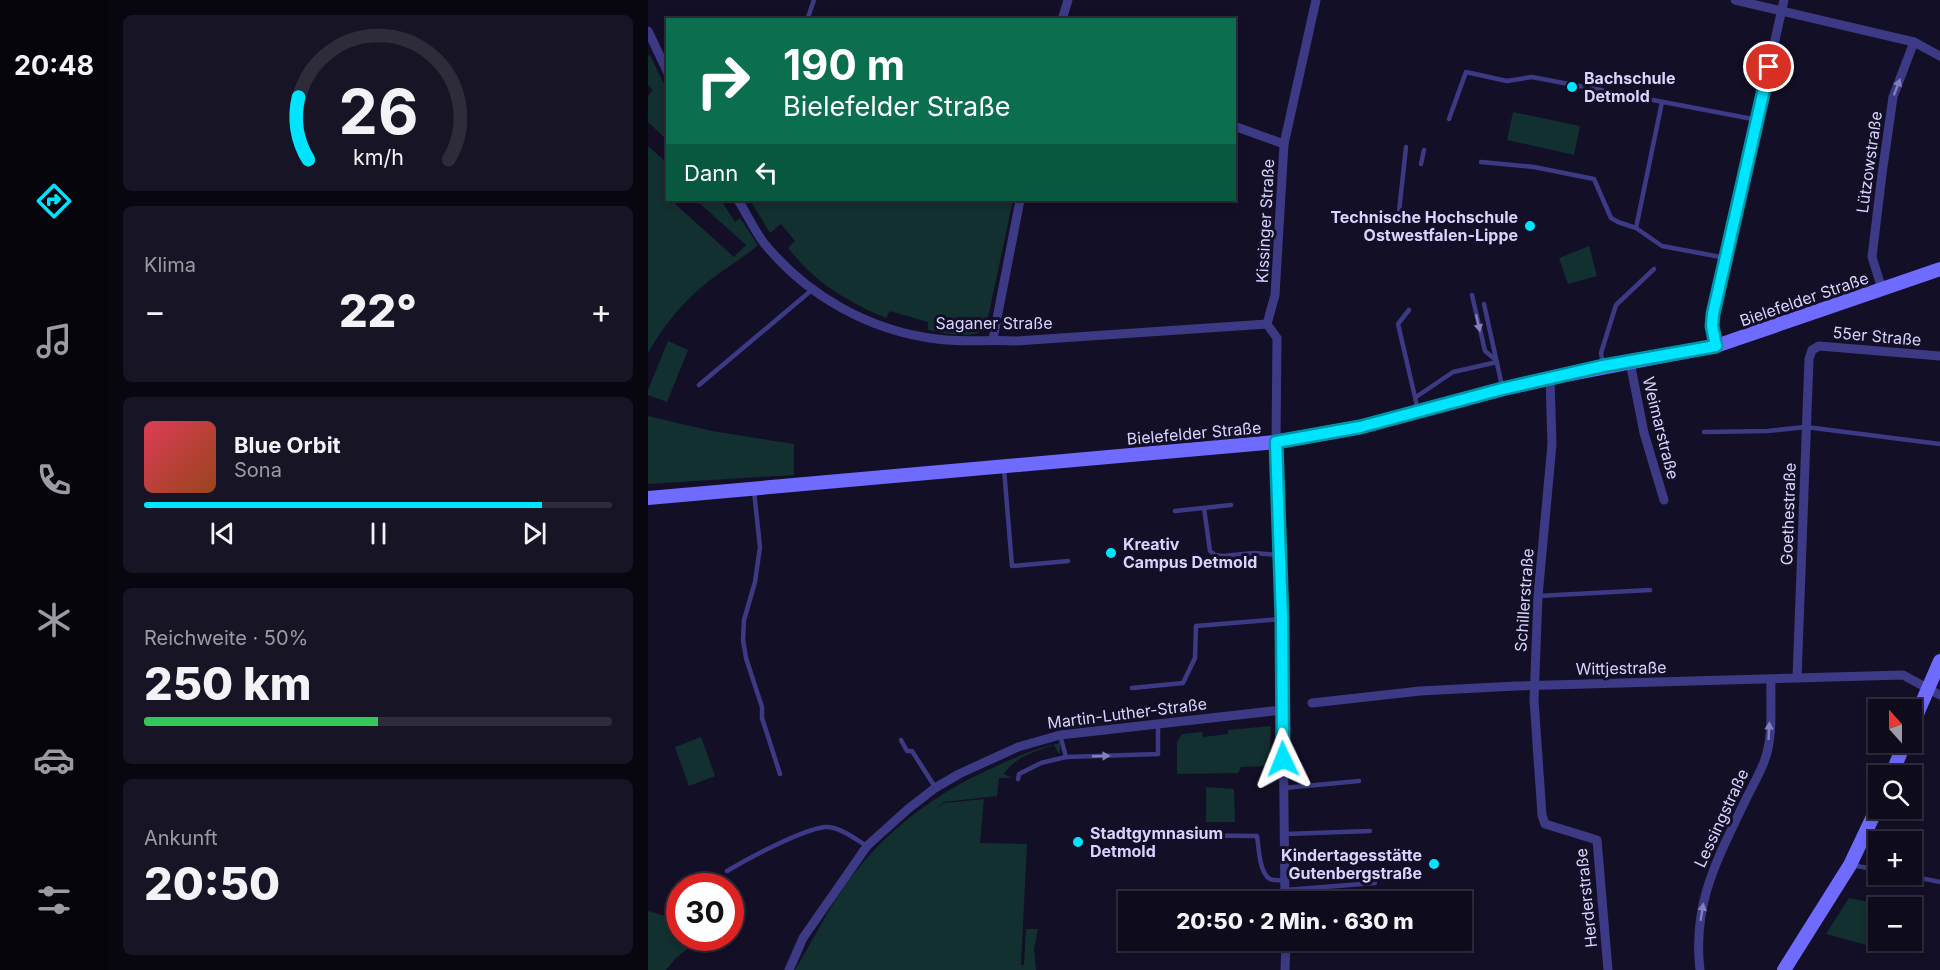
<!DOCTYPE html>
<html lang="de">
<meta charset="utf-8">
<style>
:root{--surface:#0e0b1c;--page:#171425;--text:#f1f3f6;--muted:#9b9ba3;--line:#2e2b3b;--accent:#00e5ff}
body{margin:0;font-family:Inter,sans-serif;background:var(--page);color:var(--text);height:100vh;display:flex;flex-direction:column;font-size:22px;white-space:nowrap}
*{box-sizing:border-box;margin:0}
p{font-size:20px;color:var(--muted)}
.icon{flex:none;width:33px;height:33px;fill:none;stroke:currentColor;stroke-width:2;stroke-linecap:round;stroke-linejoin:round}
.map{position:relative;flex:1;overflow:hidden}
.sheet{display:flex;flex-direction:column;gap:15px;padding:15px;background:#08060f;width:540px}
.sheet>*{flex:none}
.top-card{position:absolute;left:18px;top:18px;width:570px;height:183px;border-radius:0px;box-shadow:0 3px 9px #0003,0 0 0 2px var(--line);background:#0b6e4f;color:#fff;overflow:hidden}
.needle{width:39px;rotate:339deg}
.controls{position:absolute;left:1220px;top:699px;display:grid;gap:12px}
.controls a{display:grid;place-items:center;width:54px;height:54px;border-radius:0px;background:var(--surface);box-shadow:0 3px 9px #0003,0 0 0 2px var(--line);font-size:30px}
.speed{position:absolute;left:18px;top:873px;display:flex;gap:12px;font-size:30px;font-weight:700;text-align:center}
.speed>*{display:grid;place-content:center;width:78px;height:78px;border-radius:50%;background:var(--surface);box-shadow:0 3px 9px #0003,0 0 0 2px var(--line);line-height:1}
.speed .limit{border:9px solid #d22;background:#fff;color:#111}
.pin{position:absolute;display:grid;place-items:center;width:51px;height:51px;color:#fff;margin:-26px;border:3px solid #fff;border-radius:50%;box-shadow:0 2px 6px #0007}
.me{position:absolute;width:66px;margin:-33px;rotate:358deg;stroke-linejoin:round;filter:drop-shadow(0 0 4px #0008)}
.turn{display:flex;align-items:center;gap:21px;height:126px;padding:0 18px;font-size:27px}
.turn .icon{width:78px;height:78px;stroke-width:2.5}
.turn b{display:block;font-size:42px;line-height:51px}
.then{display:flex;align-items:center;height:57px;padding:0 18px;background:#0003;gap:12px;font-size:22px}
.big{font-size:45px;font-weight:800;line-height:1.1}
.sheet .card{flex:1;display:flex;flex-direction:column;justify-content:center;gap:9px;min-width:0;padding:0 21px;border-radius:9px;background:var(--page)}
.sheet .dial{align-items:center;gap:0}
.dial svg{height:156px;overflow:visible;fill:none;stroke:var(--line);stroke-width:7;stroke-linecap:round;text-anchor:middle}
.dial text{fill:var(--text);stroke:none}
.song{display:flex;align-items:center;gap:18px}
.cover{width:72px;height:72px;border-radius:9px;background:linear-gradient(135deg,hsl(350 70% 55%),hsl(20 70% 35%))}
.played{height:6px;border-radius:3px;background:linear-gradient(90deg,var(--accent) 85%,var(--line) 85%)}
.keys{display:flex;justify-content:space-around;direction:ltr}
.heat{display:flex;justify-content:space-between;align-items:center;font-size:33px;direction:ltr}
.charge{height:9px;border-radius:4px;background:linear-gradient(90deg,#34c759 50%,var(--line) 0)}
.trip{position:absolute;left:470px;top:891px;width:354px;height:60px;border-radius:0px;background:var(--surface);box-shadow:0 3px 9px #0003,0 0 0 2px var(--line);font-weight:800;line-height:60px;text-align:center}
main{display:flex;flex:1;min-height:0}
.dock{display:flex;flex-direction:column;width:108px;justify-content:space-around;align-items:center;background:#06040b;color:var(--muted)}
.dock .icon{width:42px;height:42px}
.dock .current{color:var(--accent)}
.dock b{font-size:27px;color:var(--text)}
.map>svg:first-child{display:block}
</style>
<main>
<nav class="dock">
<b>20:48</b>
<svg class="icon current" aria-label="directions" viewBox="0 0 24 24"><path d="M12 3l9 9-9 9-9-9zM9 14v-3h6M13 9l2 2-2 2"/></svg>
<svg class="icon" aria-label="music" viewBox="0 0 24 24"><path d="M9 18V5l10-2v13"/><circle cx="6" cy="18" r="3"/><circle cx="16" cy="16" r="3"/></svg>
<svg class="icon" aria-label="phone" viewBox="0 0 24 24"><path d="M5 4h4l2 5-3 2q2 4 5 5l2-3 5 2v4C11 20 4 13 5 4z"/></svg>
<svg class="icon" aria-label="climate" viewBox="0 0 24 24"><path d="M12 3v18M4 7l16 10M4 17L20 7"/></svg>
<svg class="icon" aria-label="car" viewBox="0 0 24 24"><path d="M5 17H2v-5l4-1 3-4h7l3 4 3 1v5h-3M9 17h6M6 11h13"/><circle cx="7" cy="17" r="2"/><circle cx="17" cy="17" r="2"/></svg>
<svg class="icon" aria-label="filters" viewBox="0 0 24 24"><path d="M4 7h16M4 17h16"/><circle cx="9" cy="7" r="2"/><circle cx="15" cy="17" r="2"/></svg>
</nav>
<section class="sheet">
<div class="card dial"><svg viewBox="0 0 100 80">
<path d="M14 69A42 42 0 1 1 86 69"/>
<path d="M14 69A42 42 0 0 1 9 37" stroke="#00e5ff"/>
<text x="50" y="56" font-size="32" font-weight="700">26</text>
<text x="50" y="72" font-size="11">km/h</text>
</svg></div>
<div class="card"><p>Klima</p>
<div class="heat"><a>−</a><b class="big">22°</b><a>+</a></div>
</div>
<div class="card">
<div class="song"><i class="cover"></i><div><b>Blue Orbit</b><p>Sona</p></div></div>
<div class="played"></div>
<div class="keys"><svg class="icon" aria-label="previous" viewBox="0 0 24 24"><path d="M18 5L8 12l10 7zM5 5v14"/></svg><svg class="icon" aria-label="pause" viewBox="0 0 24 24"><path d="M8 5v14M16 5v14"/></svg><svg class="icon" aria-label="next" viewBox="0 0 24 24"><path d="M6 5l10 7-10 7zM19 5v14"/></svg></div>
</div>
<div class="card"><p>Reichweite · 50%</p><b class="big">250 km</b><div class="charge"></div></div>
<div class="card"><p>Ankunft</p><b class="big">20:50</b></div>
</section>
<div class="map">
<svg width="1292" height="970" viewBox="0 0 1292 970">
<rect width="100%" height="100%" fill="#130f26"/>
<g fill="#12302f">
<path d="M2,55L19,90V140L0,122V96L5,90L0,85V56Z"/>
<path d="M865,112L932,126L926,155L859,140Z"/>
<path d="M0,146L19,163L20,200H31L27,204L86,257L98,245L48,200H73L87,222L92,218L110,245C95,258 77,268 61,281C35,301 16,325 0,353Z"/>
<path d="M102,200H365L338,327C327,341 296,333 280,330V322L242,311L238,318C196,300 168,283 140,248L147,241L133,224L122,233Z"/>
<path d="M941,246L949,276L920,284L911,258Z"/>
<path d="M20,341L40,350L19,402L0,395V390Z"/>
<path d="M0,416L64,431L146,444V475L0,484Z"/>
<path d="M623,726L621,766L593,767L590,773L529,774V742L534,734L554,732L555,737L580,734V730Z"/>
<path d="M53,737L67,776L41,786L27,747Z"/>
<path d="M412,743V753H410L406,745C389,751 366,757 356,774L364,778H351L349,796L296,802L283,813L296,803L336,799L332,843L379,844L373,964H370L376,965L378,929H390L386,949L388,970H147C162,945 175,919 191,895C227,839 280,797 340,770C363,759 387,748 412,743Z"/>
<path d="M558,787L586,789L587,822H558Z"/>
<path d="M1201,898L1247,907L1230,908V940L1258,941L1248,953L1178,934Z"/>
<path d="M0,911L31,920L32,938H53L28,958L18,970H0Z"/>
</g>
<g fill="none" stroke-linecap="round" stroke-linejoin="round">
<g stroke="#3d3a85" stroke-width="4.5">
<path d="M159,20L166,0"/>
<path d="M801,119L818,72L859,81L884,77L1110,120"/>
<path d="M833,162L886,167L946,179L963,218L970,222L988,228L1014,246L1078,258"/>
<path d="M773,164L776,150"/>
<path d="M750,221L758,147"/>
<path d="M988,228L1014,102"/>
<path d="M824,295L837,351L848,360"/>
<path d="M836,304L854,386"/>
<path d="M761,310L750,324L770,410"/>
<path d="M955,365L953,353L968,305L1006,269"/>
<path d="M51,385L165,289"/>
<path d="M768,397L805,372L849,362"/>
<path d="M1056,432L1119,431L1158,427L1292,444"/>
<path d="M356,469L364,566L420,561"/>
<path d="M106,491L112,547L107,582L96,620L95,640L98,658L114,707V718L132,774"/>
<path d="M556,508L562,551L567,555L575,556L606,553L631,555"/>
<path d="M527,511L583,505"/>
<path d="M890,596L1002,590"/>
<path d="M484,688L535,683L547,658L548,626L634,619"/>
<path d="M412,735L418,757L510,754V724"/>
<path d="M253,740L259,751H264L287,787"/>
<path d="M370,779L371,774L393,763L418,757"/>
<path d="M636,788L711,781"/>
<path d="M637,834L722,831"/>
<path d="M514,835L609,836C611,847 611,873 622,879C626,881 632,880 637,880"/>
<path d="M1204,865L1230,870"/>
<path d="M79,871C101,858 153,830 177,827C191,826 207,839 219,846"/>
<path d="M1253,874L1292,882"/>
<path d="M637,890L727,883"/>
</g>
<g stroke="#3d3a85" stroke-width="9">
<path d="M1087,0L1266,42L1292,56"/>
<path d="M414,20L420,0"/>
<path d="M0,31L20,73"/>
<path d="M586,126L636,144"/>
<path d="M90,200C99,214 106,230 116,243C159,296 222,331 289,339C315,343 342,339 368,341L619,324"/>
<path d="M1234,289L1224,257L1234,174L1245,97L1266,42"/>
<path d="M345,339L372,200"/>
<path d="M1068,346L1064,326L1065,314L1136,0"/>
<path d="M982,362L996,433L1016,500"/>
<path d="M902,378L904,444L890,596L886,700L894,815L897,824L949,840L960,970"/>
<path d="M1149,678L1161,359L1164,350L1171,346L1292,356"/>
<path d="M664,703L772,691L868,686L1255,675L1292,695"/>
<path d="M637,902L634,619L628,442L629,338L619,324L627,295L636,144L668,0"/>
<path d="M141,970L155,938L219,846L260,809L287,788L311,774L370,747L412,735L634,710"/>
<path d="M637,970L638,940"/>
<path d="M1052,970C1044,903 1070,858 1098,799C1104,787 1111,775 1116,762C1126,737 1122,706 1123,680"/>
</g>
<g stroke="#6f6bff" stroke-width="14">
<path d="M0,498L628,442L712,427L854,389L913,376L1068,346L1292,269"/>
<path d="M1263,728L1292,661"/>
<path d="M1243,776L1257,742"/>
<path d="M1136,970L1202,865L1230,806"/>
</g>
</g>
<defs><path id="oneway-solid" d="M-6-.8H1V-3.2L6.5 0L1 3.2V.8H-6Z" transform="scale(1.5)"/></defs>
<g fill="#837fbc">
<use href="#oneway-solid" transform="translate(1249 87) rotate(-69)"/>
<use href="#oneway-solid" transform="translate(830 323) rotate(77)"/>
<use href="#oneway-solid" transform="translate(1121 731) rotate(-87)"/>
<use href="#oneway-solid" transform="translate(453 756) rotate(-2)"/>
<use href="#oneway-solid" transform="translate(1054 912) rotate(-81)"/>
</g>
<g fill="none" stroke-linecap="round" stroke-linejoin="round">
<g stroke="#0095a6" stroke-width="15">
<path id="route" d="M635,759L634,619L628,442L712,427L854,389L955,366L1068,346L1064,326L1065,314L1121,67"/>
</g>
<use href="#route" stroke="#00e5ff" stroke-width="10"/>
</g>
<g fill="#00e5ff" stroke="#130f26" stroke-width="2">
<circle cx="924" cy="87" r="6"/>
<circle cx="882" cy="226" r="6"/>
<circle cx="463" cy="553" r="6"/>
<circle cx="430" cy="842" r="6"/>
<circle cx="786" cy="864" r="6"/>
</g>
<g text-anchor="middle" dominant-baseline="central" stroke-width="6" stroke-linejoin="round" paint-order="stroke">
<g font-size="16" font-weight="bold" fill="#d9d4ff" stroke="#130f26" text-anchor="start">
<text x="936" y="78">Bachschule<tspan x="936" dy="18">Detmold</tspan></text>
<text x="870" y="217" text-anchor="end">Technische Hochschule<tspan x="870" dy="18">Ostwestfalen-Lippe</tspan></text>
<text x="475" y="544">Kreativ<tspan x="475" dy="18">Campus Detmold</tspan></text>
<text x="442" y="833">Stadtgymnasium<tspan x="442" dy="18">Detmold</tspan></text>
<text x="774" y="855" text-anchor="end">Kindertagesstätte<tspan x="774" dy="18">Gutenbergstraße</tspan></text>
</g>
<g font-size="16" fill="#d9d4ff" stroke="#130f26">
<text transform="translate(1221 162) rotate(-82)">Lützowstraße</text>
<text transform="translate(617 221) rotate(-87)">Kissinger Straße</text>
<text transform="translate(1156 299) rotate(-19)">Bielefelder Straße</text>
<text x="346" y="323">Saganer Straße</text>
<text transform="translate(1229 336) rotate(5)">55er Straße</text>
<text transform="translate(1013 428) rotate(76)">Weimarstraße</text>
<text transform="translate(546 433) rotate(-5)">Bielefelder Straße</text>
<text transform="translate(1140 514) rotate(-88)">Goethestraße</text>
<text transform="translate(876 600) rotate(-86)">Schillerstraße</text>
<text transform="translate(973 668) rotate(-1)">Wittjestraße</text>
<text transform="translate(479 713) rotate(-7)">Martin-Luther-Straße</text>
<text transform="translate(1073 818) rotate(-65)">Lessingstraße</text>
<text transform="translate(938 898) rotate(-96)">Herderstraße</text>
</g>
</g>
</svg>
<div class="controls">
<a><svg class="needle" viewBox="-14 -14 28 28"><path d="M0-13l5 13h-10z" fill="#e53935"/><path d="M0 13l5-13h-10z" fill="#9b9ba3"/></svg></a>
<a><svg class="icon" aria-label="search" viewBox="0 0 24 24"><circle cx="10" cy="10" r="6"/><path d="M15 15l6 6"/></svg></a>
<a>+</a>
<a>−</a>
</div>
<div class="speed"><div class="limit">30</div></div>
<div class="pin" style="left:1121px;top:67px;background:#d93025"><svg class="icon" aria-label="arrive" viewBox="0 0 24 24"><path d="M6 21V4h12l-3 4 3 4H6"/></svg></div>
<svg class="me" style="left:635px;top:759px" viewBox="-20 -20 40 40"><path d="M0-17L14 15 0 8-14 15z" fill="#00e5ff" stroke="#fff" stroke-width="4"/></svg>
<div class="trip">20:50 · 2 Min. · 630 m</div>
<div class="top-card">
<div class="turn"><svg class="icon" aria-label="right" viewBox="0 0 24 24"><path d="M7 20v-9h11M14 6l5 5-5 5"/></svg><div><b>190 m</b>Bielefelder Straße</div></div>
<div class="then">Dann<svg class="icon" aria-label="left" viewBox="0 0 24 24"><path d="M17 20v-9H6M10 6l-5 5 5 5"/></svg></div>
</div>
</div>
</main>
